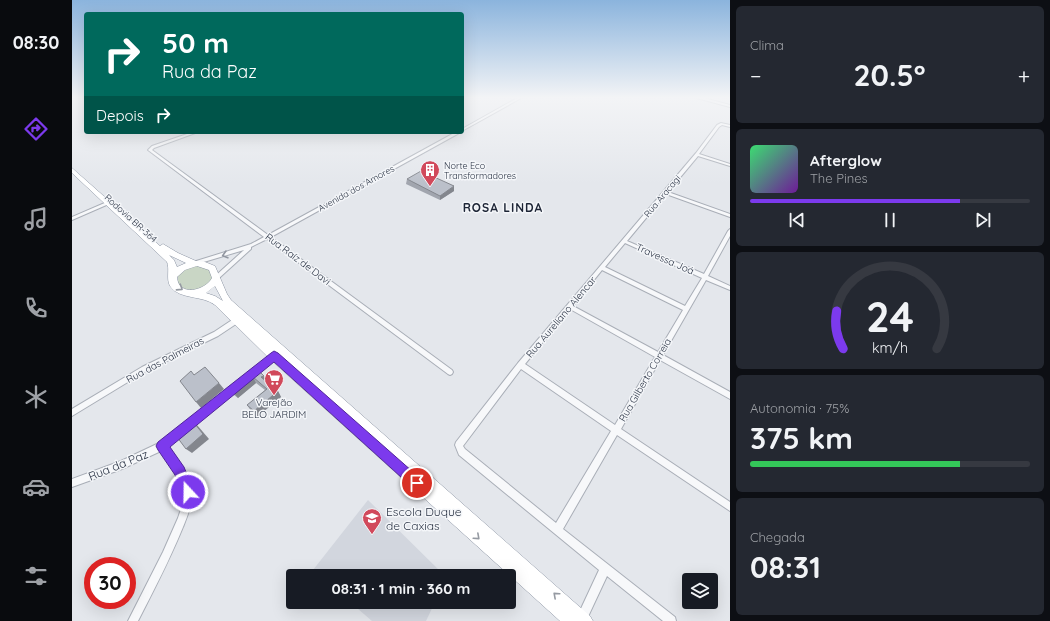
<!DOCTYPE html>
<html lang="pt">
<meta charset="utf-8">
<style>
:root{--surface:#171b24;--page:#242831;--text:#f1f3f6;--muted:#9ea1a6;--line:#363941;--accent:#7c3aed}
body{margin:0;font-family:Quicksand,sans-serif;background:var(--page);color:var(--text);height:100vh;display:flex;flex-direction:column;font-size:15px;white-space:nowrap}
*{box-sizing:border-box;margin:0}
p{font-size:13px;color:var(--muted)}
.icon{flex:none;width:22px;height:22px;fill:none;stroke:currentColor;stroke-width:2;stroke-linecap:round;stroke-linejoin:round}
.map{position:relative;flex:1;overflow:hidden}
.side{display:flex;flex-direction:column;gap:6px;padding:6px;background:#0d0f14;width:320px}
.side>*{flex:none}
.banner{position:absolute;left:12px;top:12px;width:380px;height:122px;border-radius:4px;box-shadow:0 4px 16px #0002;background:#00695c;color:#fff;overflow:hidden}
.tools{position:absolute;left:610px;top:573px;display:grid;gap:8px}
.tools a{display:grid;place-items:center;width:36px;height:36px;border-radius:4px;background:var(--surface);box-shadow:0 4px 16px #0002;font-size:20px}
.speed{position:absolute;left:12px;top:557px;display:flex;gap:8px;font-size:20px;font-weight:700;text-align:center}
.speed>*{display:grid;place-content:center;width:52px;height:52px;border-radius:50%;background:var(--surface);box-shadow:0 4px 16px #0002;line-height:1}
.speed .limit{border:6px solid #d22;background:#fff;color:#111}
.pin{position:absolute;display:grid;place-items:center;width:34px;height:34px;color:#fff;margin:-17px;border:2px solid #fff;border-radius:50%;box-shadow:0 1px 4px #0007}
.me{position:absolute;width:44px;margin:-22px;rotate:339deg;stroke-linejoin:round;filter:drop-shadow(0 0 3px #0008)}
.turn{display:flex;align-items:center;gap:14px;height:84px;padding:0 12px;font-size:18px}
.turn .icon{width:52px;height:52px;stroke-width:2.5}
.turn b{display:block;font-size:28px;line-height:34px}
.then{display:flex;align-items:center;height:38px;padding:0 12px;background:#0003;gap:8px;font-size:15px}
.big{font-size:30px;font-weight:800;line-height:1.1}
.side .widget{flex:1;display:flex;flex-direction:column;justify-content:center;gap:6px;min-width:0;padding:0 14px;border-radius:6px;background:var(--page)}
.side .dial{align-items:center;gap:0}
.dial svg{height:104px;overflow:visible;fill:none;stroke:var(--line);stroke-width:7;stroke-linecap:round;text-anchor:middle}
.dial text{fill:var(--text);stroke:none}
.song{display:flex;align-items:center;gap:12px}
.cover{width:48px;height:48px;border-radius:6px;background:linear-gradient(135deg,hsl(140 70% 55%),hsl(280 70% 35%))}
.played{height:4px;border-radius:2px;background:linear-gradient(90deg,var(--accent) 75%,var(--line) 75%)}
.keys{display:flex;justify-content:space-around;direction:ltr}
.heat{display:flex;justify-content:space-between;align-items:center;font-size:22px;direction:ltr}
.charge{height:6px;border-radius:3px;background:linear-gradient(90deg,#34c759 75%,var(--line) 0)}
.trip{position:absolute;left:214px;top:569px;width:230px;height:40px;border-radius:4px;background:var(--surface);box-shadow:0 4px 16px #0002;font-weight:800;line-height:40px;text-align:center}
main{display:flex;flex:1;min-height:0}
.dock{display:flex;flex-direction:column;width:72px;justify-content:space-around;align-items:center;background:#090b0e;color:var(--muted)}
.dock .icon{width:28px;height:28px}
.dock .on{color:var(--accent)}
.dock b{font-size:18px;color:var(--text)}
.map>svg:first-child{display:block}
</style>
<main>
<nav class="dock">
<b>08:30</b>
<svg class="icon on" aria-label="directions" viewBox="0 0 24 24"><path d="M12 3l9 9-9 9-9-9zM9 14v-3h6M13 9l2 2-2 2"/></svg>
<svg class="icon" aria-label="music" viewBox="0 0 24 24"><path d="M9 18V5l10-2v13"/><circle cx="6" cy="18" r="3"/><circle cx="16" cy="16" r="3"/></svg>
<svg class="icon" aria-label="phone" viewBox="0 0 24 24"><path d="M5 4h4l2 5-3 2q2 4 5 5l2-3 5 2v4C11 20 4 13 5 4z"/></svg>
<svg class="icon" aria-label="climate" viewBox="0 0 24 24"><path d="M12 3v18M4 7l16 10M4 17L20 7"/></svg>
<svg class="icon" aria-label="car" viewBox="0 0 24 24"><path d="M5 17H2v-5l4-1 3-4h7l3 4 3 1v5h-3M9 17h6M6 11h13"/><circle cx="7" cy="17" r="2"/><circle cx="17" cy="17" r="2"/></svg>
<svg class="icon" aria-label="filters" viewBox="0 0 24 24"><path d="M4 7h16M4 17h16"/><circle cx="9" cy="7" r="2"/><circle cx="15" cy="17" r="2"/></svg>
</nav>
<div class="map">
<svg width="658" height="621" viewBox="0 0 658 621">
<rect width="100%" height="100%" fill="#e4e7ec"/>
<g fill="#d2d6de">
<path d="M296,500L373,576H248L241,570Z"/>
<path d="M278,602H363L354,621H300Z"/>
</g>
<path fill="#c9d6c5" d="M126,265L139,270L142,279C132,288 117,298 106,283V276L111,269Z"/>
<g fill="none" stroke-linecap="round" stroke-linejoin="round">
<g stroke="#a9aeb7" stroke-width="2">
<g id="minor">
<path d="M447,97H451L390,131V129Z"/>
<path d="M621,97H628L658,105V107Z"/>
<path d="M649,123L658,125V127L650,125L647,127L627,154L658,164V166L626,156L596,192L658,214V217L594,194L555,241L632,274L656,231L658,229V236L636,276L658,286V290L634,280L591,355L658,392V399L588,360L549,429L658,502V511L545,435L491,529L603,617L604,621H591L535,576L514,621H506L505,619L506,615L527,570L387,455L383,445L384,442L446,363L624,153L645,125ZM553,243L630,278L613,306L533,267ZM530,270L611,310L586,352L501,306ZM498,309L583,357L543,425L453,364ZM449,369L539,431L484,523L393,449L391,446Z"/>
<path d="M121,132H126L82,148L80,150L196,235L384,132H389L199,237L380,370L381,372L380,374L378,375L376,374L195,239L179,247V249L146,279H142L141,278L172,250L125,264H121L120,263L121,262L179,244L192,237L76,150L80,146Z"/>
<path d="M35,202H37L39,203L0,220V217Z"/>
<path d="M163,318H167L168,320L167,322L146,336L74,371L0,416V409L70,367L142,332Z"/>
<path d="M202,353L204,354L205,356L204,358L182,375L180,376L178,375L177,373L178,371Z"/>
<path d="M165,382L167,383L169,385L167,387L95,447C104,459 119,476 120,492C121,503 115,517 111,527C98,559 82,590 66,621H56L91,552L106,518L111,503L112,492L109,482L103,471L89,451L50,469L0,487V479L49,461L87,443L163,383Z"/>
</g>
</g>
<g stroke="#8b94a3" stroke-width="1">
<path id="highway" d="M0,168L88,246L91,244L106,253L124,261L133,262L143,266L155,294L159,300L518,616L521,621H488L198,359L143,305C131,295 107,300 98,286C94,279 98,269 95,262L0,173ZM97,255L114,263L105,267L102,260ZM125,266L137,270L140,278C133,291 106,297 105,277L113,270ZM143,286L151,301L143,296L134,293Z"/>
</g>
<use href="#minor" fill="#f7f8fa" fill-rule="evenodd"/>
<use href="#highway" fill="#fff" fill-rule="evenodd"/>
</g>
<g fill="#a1a5ae">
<path d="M335,179L382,191L368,200L334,184Z"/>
<path d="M184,368L195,382L206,391L209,397L185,417L179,411L175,405L193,390L184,383L166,398L162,395L158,389Z"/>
</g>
<g fill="#83868d">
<path d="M382,186V191L368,200V196Z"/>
<path d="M192,376L195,382L193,383L189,377Z"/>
<path d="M181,377L184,383L166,398L161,392Z"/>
<path d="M147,383L152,389L129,408L124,402Z"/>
<path d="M202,385L206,391L203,393L200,387Z"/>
<path d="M206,391L209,397L185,417L182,411Z"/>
<path d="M119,419L125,425L137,439L120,453L114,449Z"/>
</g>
<g fill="#bbc0ca" stroke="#83868d">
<path d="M349,171L382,186L368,196L335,179Z"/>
<path d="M133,367L147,383L124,402L108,381L119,371L122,375Z"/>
<path d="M184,368L192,376L189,377L197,384L199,381L202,385L200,387L206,391L182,411L175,405L195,389L181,377L161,392L158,389Z"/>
<path d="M119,419L131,434L114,449L102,433Z"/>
</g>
<defs><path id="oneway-chevron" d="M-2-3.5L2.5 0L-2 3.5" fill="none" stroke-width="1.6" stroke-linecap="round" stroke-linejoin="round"/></defs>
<use stroke="#9196a0" href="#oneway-chevron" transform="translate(153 255) rotate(164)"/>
<g stroke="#959aa2">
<use href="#oneway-chevron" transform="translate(108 288) rotate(33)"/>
<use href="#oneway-chevron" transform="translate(405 537) rotate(42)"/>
<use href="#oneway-chevron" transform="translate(484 595) rotate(-138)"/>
</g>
<linearGradient id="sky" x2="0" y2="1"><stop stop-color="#8bb4dd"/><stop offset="0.53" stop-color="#f3f4f6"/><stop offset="1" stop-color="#f3f4f6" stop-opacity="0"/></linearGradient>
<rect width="658" height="184" fill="url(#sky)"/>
<path fill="#7c3aed" stroke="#51269a" d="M202,351L206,353L349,479L351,483L349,487L345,489L340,487L202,362L98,447L112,467L122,492L121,497L116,499L111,497L103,475L86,450L84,446L86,442L199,353Z"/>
<defs>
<g id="building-pin" transform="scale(1)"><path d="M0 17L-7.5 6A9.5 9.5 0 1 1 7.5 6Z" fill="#d1495b" stroke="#f4f6f9"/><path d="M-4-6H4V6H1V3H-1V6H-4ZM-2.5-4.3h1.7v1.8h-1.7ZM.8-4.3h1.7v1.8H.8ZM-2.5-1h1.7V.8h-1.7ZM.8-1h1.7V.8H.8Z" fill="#fff"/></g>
<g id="supermarket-pin" transform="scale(1)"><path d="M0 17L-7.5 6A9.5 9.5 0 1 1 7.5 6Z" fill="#d1495b" stroke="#f4f6f9"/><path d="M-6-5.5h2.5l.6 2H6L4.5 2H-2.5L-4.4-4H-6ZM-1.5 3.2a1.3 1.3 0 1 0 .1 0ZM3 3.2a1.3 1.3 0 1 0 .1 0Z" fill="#fff"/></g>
<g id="school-pin" transform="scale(1)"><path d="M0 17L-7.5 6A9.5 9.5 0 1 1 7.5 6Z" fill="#d1495b" stroke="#f4f6f9"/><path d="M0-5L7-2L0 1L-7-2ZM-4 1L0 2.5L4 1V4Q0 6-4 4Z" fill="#fff"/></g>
</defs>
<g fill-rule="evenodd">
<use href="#building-pin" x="358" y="170"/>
<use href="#supermarket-pin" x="202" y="379"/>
<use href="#school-pin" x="300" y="518"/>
</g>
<g text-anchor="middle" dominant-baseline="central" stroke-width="3" stroke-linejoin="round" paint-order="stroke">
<g font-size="9" fill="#2b3445" stroke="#f4f6f9" text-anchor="start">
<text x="372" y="165">Norte Eco<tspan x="372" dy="10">Transformadores</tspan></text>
</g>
<g font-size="9" fill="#2b3445" stroke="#f4f6f9">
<text transform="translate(284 188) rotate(-29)">Avenida dos Amores</text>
<text transform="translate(590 196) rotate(-50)">Rua Aracagi</text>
<text transform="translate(59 218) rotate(42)">Rodovia BR-364</text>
</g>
<g font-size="10" fill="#2b3445" stroke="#f4f6f9">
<text transform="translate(226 259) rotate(37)">Rua Raíz de Davi</text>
<text transform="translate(593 259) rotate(24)">Travessa Joá</text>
<text transform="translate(489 317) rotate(-50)">Rua Aureliano Alencar</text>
<text transform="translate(93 360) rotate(-28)">Rua das Palmeiras</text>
<text transform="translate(573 380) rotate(-60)">Rua Gilberto Correia</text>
</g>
<g font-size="10" fill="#2b3445" stroke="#f4f6f9">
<text x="202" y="402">Varejão<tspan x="202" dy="12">BELO JARDIM</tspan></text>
</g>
<g font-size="12" font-weight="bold" letter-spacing="1" fill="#1d2536" stroke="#f4f6f9">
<text x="431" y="207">ROSA LINDA</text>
</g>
<g font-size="12" fill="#2b3445" stroke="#f4f6f9">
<text transform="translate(46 465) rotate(-22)">Rua da Paz</text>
</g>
<g font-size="12" fill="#2b3445" stroke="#f4f6f9" text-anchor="start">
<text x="314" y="511">Escola Duque<tspan x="314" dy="14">de Caxias</tspan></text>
</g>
</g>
</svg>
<div class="tools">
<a><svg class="icon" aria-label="layers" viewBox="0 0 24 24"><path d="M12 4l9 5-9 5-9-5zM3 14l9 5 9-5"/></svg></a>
</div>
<div class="speed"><div class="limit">30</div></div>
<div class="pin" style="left:345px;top:483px;background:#d93025"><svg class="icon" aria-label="arrive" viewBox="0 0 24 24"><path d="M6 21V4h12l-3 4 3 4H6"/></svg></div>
<svg class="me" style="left:116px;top:492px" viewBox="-20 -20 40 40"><circle r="17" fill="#7c3aed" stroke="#fff" stroke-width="3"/><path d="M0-11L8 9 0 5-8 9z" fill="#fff"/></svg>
<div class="trip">08:31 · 1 min · 360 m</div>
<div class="banner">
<div class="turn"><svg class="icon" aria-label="right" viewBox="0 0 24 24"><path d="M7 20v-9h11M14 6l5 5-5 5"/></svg><div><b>50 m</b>Rua da Paz</div></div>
<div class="then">Depois<svg class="icon" aria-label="right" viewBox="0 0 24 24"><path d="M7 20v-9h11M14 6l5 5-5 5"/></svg></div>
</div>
</div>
<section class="side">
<div class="widget"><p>Clima</p>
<div class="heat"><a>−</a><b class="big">20.5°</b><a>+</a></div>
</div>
<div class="widget">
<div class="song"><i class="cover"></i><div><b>Afterglow</b><p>The Pines</p></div></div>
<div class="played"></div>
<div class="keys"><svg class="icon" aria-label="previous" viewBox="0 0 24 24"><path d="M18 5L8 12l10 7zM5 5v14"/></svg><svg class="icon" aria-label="pause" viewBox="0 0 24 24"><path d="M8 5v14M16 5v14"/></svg><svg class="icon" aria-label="next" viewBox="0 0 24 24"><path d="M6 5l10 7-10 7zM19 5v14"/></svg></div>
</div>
<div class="widget dial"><svg viewBox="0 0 100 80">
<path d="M14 69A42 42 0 1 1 86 69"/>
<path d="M14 69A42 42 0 0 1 9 40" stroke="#7c3aed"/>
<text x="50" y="56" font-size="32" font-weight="700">24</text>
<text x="50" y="72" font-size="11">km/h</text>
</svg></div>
<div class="widget"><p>Autonomia · 75%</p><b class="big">375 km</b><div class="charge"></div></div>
<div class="widget"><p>Chegada</p><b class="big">08:31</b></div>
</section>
</main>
